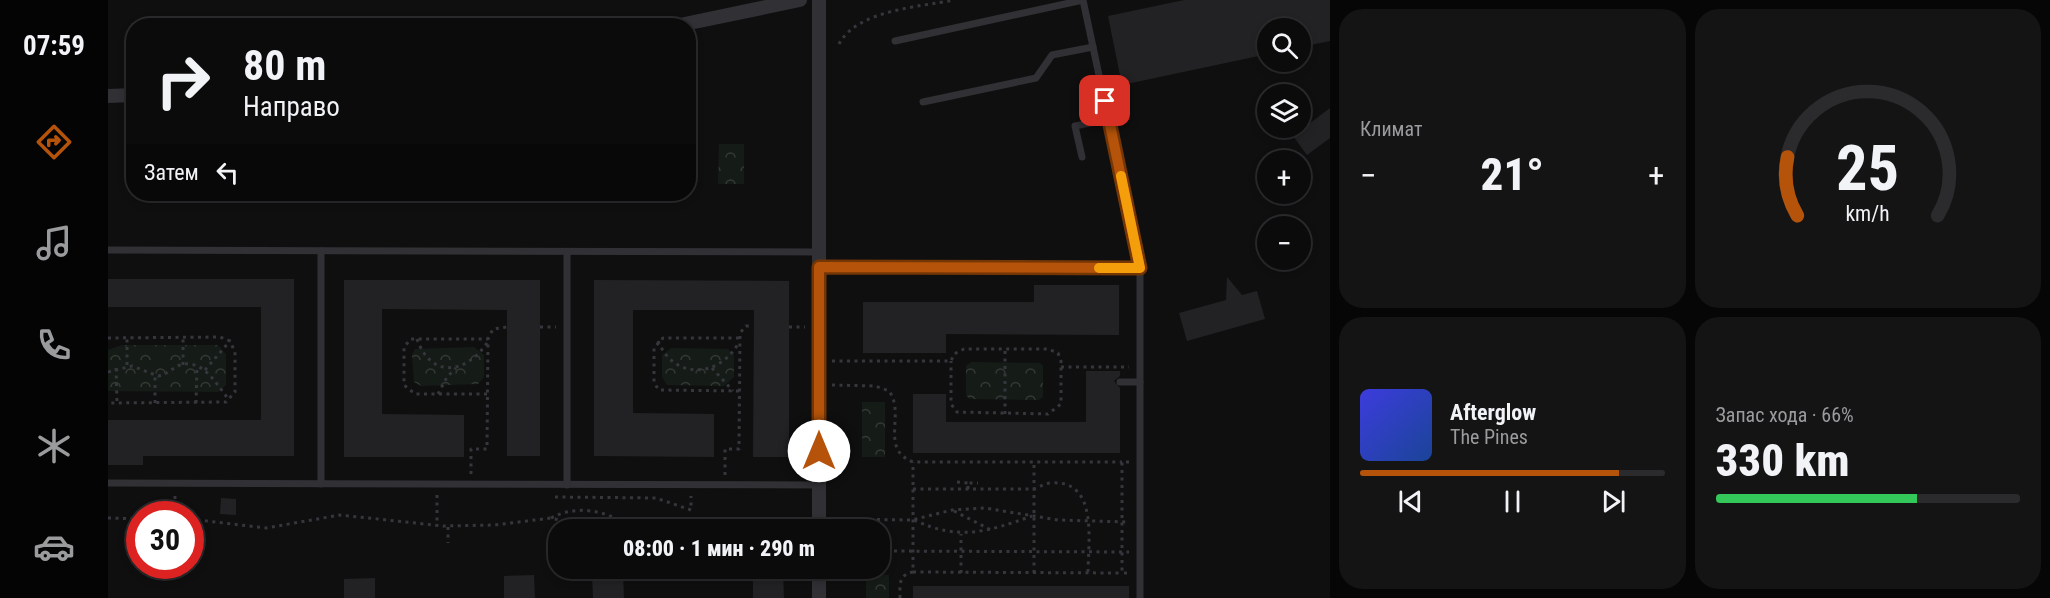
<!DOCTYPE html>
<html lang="ru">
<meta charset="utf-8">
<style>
:root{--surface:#0b0b0c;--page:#141415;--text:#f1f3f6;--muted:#9a9b9d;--line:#2b2b2d;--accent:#b45309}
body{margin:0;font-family:"Roboto Condensed",sans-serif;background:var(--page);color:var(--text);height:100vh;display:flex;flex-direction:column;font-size:22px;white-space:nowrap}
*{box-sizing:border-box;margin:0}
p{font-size:20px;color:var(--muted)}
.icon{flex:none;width:33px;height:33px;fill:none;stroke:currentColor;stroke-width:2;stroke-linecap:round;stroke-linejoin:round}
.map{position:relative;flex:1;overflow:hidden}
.side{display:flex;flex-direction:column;gap:9px;padding:9px;background:#060607;width:720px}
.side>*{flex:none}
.guide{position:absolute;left:18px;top:18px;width:570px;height:183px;border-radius:24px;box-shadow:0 3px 9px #0003,0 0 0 2px var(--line);background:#0b0b0c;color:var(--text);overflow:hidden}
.controls{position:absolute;left:1149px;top:18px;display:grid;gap:12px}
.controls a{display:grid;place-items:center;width:54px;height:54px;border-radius:50%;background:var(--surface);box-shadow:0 3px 9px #0003,0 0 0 2px var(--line);font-size:30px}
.speed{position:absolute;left:18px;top:501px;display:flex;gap:12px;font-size:30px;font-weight:700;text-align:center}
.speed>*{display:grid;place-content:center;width:78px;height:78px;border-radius:50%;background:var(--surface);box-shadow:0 3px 9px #0003,0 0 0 2px var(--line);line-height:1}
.speed .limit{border:9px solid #d22;background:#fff;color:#111}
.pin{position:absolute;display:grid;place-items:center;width:51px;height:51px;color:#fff;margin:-26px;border-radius:12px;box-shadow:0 3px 9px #0006}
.me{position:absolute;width:66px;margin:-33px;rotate:0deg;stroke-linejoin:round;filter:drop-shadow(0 0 4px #0008)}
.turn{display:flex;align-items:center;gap:21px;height:126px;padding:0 18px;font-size:27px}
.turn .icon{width:78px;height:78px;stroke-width:2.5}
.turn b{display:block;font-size:42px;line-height:51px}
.then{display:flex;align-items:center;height:57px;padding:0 18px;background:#0003;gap:12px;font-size:22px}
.big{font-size:45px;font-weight:800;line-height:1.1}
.side .tile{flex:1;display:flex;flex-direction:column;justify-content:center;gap:9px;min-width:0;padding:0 21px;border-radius:24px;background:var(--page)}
.side .dial{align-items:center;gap:0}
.dial svg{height:156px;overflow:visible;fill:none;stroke:var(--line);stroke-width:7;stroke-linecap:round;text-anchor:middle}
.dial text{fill:var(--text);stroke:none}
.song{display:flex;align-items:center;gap:18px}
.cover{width:72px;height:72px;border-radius:9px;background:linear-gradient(135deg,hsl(240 70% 55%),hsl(220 70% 35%))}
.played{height:6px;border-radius:3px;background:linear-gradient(90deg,var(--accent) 85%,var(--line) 85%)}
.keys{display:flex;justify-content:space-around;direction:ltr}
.heat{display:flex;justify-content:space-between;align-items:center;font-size:33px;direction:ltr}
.charge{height:9px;border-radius:4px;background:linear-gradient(90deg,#34c759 66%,var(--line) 0)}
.side .tiles{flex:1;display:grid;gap:9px;grid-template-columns:repeat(2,1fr)}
.trip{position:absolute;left:440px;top:519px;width:342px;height:60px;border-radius:24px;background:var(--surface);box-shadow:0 3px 9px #0003,0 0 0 2px var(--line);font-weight:800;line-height:60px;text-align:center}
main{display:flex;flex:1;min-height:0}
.dock{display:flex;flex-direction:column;width:108px;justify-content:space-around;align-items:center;background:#040405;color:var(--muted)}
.dock .icon{width:42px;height:42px}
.dock .current{color:var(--accent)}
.dock b{font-size:27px;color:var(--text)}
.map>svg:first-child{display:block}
</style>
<main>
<nav class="dock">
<b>07:59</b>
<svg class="icon current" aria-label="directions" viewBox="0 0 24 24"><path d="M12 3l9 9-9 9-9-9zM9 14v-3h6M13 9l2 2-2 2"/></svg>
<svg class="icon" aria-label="music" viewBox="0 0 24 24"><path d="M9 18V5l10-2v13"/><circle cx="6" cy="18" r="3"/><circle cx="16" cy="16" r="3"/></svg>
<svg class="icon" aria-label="phone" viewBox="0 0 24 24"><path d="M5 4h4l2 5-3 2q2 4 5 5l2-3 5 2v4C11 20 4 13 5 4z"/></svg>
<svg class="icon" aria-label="climate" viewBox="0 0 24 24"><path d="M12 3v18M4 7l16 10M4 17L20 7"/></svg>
<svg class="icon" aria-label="car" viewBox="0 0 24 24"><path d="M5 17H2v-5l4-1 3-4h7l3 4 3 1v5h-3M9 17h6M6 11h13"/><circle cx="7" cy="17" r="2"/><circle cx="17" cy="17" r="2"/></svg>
</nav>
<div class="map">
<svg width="1222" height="598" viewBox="0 0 1222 598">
<defs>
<pattern id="park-crowns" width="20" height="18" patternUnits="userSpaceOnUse" patternTransform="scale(1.5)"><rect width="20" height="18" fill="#151b16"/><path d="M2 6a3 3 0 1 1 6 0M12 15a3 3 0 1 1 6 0" fill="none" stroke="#343936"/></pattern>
</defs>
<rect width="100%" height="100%" fill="#0f0f10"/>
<g fill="url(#park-crowns)">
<path d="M611,144H636V184H610Z"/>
<path d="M14,345H110L118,354V385L110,392L0,391V350Z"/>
<path d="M366,347L376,355V377L370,384L313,386L306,382L304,355L307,349Z"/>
<path d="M563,348L620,349L626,355V377L616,386L559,385L554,377V355Z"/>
<path d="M863,362L932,363L935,366V397L931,400L861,399L858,395V366Z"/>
<rect x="754" y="402" width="23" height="55"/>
<rect x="758" y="575" width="23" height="23"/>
</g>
<g fill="#222224">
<path d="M1076,0H1222V41L1192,47V28H1160V54L1014,85L1000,16Z"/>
<path d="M1222,108V138L1199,155L1185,136Z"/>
<path d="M1119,277L1134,295L1149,291L1157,319L1079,341L1071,313L1118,300Z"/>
<path d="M0,279H186V456H35V465H0V420H153V307H0Z"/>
<path d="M236,280H432V456H399V310L274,309V414L356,415V457H236Z"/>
<path d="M486,280L681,281V457H645L646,310H525V413L606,414V457L486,456Z"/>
<path d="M926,285H1011V335L838,334V353H755V302H926Z"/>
<path d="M978,371H1012V376L1006,381L1012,388V453H805V394H838V422H978Z"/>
<path d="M113,498L128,499V515L112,514Z"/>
<path d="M675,571L676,598H645V572Z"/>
<path d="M484,574H515L516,598H485Z"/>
<path d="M426,575L427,598H396V576Z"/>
<path d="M267,578V598H236V579Z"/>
<rect x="805" y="586" width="216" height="12"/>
</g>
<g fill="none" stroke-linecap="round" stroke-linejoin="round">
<g stroke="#36373c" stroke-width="3" stroke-dasharray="3 4.5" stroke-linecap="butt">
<path d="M731,44C749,10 811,7 846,0"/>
<path d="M432,327H448"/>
<path d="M681,327H697"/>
<path d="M0,338L112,337L122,341L127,352V392L118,402L0,403"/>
<path d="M309,339C323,379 358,374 379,343"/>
<path d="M550,341C566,380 610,378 630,344"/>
<path d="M724,361H843L846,354L856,349H940L950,353L953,361V404L940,414L849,412L843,404V361"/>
<path d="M19,365V337"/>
<path d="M75,365V337"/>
<path d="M953,367H1021"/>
<path d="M8,368L9,403"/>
<path d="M604,368L625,391"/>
<path d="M97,370L122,341"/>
<path d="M0,372L24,366L50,376C59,375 64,368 72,365C95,358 109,385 121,400"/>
<path d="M724,385L767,386L781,391C798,414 771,449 805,462H1014"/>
<path d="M631,391L551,390L546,383V348L555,338H631"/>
<path d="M330,394L339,377L348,368"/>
<path d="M379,394H307L296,385V347L303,339H380"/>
<path d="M47,403V376"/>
<path d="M88,403L89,366"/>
<path d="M897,414V349"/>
<path d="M1021,462H1014V573H1021"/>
<path d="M363,474V449H379L380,339L385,329L399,327"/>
<path d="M617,475V449H631L632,333L638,326H645"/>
<path d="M849,482L860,483"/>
<path d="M805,489H926C932,487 937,483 943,483C991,479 980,543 980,573"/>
<path d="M860,489V483H870"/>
<path d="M329,495V526"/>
<path d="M447,497L548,498L583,510V496"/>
<path d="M846,511L883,530"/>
<path d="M67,514V492"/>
<path d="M0,518L32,519"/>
<path d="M443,518C466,506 490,509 513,521"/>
<path d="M82,519L158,528L232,515L335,526L387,525L443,518L475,526L513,521L552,529L576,527L582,519H696"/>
<path d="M724,519L804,520L844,510L877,508L950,520L1021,522"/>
<path d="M806,520C851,541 879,532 924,516"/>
<path d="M340,527V543"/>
<path d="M591,530V519"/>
<path d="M682,530V519"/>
<path d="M771,551L1021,552"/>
<path d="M805,572L1014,573"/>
<path d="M853,573V534"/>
<path d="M926,573V462"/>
<path d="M792,598C792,585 790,575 805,572V462"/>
</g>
<g stroke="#303035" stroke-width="7">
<path d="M787,41L975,0L1032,268"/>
<path d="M815,102L928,78L944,55L985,47"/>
<path d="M974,157L967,126L1001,119"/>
<path d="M0,250L711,252"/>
<path d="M711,267L1032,268V598"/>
<path d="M1012,382H1032"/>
<path d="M0,483L711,485"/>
<path d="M213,484V251"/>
<path d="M459,485V252"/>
</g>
<g stroke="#303035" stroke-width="14">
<path d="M567,26L692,0"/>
<path d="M0,96L26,95"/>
<path d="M711,530V0"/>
<path d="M711,568V598"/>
</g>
</g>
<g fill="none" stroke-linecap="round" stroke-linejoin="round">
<g stroke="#753606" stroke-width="15">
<path id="route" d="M711,451V267L1032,268L997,101"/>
</g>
<use href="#route" stroke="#b45309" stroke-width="10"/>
<path stroke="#f59e0b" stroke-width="10" d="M991,268H1032L1013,176"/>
</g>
</svg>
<div class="controls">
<a><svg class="icon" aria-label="search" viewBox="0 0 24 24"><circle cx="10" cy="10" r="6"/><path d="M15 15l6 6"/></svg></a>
<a><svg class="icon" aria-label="layers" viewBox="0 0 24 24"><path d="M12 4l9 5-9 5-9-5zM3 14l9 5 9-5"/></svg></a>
<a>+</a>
<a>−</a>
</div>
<div class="speed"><div class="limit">30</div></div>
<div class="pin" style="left:997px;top:101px;background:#d93025"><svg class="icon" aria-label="arrive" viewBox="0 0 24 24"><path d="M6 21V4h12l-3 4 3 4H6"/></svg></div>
<svg class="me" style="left:711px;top:451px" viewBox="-20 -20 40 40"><circle r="19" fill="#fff"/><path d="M0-13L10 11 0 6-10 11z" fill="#b45309"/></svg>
<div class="trip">08:00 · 1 мин · 290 m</div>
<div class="guide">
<div class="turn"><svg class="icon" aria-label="right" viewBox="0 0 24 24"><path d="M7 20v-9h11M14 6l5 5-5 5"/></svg><div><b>80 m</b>Направо</div></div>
<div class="then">Затем<svg class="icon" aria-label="left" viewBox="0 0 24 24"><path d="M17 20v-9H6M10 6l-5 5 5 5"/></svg></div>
</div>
</div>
<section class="side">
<div class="tiles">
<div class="tile"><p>Климат</p>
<div class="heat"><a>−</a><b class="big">21°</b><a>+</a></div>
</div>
<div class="tile dial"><svg viewBox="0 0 100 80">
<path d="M14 69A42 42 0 1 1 86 69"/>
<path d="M14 69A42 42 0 0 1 9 39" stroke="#b45309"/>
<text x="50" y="56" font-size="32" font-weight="700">25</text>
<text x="50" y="72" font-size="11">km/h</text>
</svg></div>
<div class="tile">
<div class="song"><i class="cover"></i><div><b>Afterglow</b><p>The Pines</p></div></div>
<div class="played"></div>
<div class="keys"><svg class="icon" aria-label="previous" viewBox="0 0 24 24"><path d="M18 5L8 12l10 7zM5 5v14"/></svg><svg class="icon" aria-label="pause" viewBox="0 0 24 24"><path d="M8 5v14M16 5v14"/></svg><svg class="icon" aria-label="next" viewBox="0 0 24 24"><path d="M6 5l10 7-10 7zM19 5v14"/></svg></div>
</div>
<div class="tile"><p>Запас хода · 66%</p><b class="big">330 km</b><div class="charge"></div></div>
</div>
</section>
</main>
